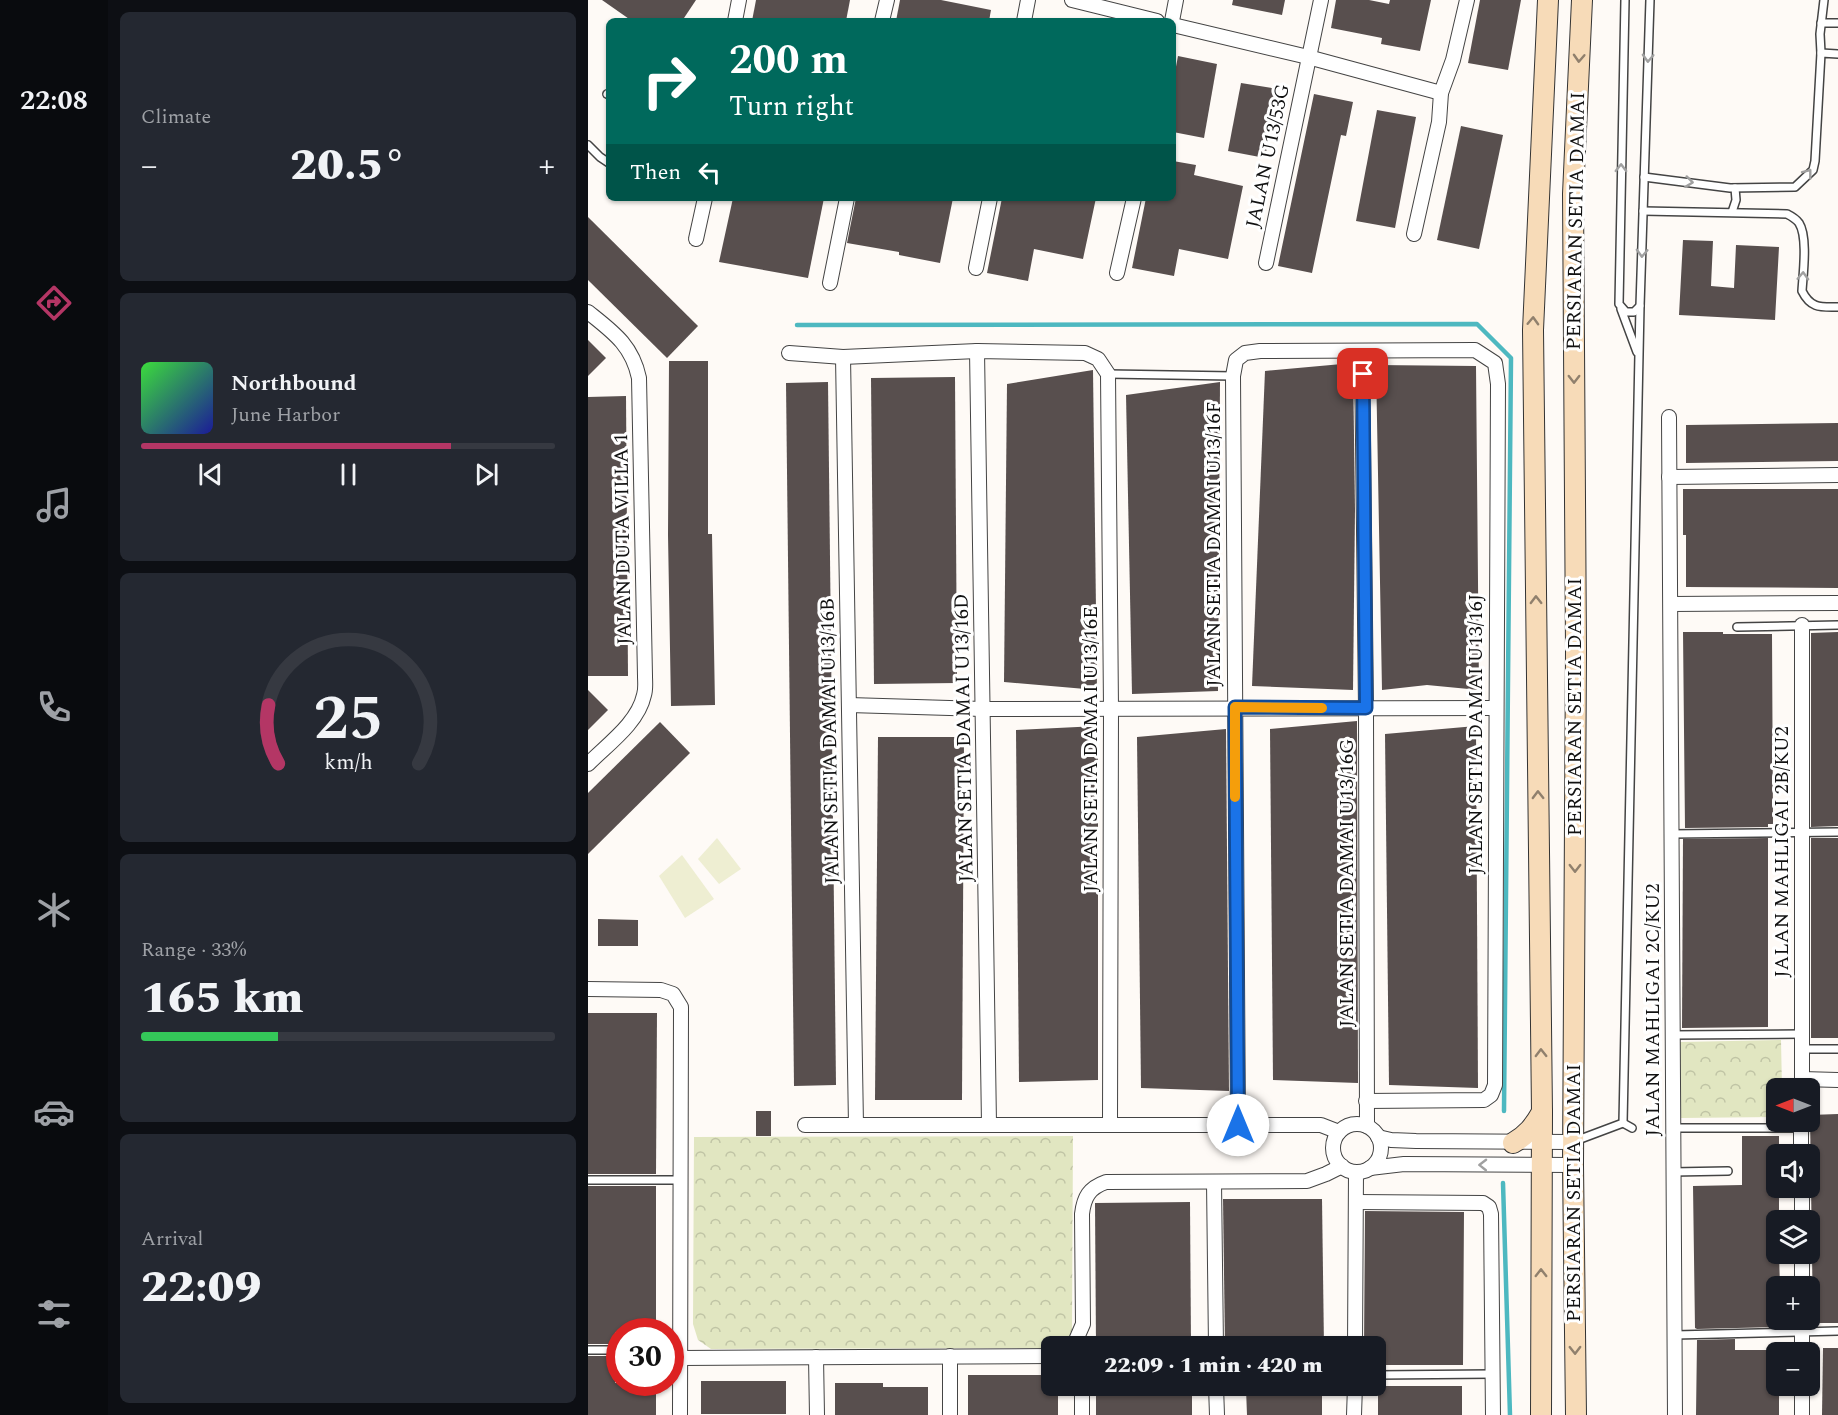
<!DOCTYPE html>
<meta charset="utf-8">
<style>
:root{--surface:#171b24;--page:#242831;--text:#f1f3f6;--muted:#9ea1a6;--line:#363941;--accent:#b43665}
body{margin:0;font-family:Spectral,serif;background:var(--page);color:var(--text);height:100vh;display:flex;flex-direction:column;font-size:22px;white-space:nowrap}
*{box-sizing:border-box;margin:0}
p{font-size:20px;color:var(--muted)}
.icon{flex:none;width:33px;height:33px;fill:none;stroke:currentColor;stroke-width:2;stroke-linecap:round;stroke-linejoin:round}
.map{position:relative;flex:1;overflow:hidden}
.drawer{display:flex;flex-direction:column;gap:12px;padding:12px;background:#0d0f14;width:480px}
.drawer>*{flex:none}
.hud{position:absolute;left:18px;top:18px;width:570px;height:183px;border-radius:9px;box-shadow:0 2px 4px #0004;background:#00695c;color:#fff;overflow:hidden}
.needle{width:39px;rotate:270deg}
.tools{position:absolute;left:1178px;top:1078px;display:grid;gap:12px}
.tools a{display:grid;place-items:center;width:54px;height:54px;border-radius:9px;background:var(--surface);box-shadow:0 2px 4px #0004;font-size:30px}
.speed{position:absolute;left:18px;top:1318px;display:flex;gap:12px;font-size:30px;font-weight:700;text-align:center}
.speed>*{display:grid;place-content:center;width:78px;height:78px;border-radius:50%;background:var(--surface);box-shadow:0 2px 4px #0004;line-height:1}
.speed .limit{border:9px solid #d22;background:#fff;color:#111}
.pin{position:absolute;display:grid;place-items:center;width:51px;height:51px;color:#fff;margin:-26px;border-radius:12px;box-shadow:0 3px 9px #0006}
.me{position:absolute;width:66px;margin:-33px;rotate:0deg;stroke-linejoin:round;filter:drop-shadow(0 0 4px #0008)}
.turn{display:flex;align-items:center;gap:21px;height:126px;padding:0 24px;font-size:27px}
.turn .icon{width:78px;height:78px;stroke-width:2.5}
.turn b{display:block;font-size:42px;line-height:51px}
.then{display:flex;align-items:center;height:57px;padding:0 24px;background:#0003;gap:12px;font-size:22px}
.big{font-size:45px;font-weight:800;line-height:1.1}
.drawer .tile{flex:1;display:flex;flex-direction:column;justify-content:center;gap:9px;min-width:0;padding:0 21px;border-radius:9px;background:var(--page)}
.drawer .dial{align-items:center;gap:0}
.dial svg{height:156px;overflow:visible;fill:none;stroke:var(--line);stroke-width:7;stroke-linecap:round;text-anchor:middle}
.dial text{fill:var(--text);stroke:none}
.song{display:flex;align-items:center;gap:18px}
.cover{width:72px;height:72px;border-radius:9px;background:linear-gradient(135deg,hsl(120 70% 55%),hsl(240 70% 35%))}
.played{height:6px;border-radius:3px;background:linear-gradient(90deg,var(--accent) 75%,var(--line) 75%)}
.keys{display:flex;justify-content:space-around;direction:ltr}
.heat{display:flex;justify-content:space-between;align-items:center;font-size:33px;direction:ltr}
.charge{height:9px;border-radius:4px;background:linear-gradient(90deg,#34c759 33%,var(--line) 0)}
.trip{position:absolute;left:453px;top:1336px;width:345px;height:60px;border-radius:9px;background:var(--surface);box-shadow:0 2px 4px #0004;font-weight:800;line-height:60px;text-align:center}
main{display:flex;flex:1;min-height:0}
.tab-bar{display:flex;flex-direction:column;width:108px;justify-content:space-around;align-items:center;background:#090b0e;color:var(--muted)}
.tab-bar .icon{width:42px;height:42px}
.tab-bar .current{color:var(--accent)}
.tab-bar b{font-size:27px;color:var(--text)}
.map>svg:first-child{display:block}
</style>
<main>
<nav class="tab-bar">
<b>22:08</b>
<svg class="icon current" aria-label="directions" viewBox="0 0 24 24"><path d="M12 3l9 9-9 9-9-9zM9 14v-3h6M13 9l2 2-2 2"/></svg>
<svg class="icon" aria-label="music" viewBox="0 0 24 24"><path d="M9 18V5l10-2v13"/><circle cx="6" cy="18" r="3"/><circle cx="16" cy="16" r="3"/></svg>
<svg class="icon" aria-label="phone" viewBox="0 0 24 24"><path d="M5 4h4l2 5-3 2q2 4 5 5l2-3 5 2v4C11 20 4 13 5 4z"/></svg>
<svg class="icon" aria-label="climate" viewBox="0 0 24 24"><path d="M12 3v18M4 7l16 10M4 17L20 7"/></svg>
<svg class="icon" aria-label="car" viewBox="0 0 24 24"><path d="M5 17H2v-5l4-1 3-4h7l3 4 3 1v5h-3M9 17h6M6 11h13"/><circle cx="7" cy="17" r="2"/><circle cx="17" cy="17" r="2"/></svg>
<svg class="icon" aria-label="filters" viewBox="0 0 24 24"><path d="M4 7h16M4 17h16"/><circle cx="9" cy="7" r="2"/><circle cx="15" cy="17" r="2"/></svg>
</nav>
<section class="drawer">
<div class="tile"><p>Climate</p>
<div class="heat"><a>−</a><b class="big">20.5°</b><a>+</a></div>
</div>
<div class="tile">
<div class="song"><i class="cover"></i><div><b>Northbound</b><p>June Harbor</p></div></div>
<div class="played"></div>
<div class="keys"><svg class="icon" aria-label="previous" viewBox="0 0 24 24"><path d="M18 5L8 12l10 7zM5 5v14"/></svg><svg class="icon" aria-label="pause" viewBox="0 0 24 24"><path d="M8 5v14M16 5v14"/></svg><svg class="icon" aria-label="next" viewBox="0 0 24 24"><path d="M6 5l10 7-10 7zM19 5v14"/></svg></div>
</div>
<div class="tile dial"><svg viewBox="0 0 100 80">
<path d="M14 69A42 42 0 1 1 86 69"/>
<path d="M14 69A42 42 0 0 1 9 39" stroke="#b43665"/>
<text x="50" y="56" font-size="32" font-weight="700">25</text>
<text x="50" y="72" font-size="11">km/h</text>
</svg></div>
<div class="tile"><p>Range · 33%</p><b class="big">165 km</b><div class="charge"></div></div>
<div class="tile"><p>Arrival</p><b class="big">22:09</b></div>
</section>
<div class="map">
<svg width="1250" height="1415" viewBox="0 0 1250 1415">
<defs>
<pattern id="park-crowns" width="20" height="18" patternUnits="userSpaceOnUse" patternTransform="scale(1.5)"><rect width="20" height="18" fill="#e1e6c1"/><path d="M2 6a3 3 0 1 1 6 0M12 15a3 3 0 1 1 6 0" fill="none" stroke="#c0c4a5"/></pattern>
</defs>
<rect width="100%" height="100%" fill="#fefaf6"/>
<g fill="url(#park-crowns)">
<path d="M1193,1040L1194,1089H1188V1117L1093,1118L1092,1042Z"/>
<path d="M485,1136L484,1330L479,1341L472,1347H464L463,1348L123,1349L110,1340L105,1324L106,1137Z"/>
</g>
<g fill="#eeeed2">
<path d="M129,838L153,869L131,884L110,859Z"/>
<path d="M94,855L126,899L97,918L71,876Z"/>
</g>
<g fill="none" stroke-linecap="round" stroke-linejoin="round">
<g stroke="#4db8c0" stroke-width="4.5">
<path d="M209,325L889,324L923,358L916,1111"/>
<path d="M915,1183L922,1415"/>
</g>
</g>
<g fill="#584f4e">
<path d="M14,0H108L94,21H44Z"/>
<path d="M168,0H262L258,21H164Z"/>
<path d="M312,0H353L403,10L401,21H308Z"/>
<path d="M645,0H697L694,15L644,5Z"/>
<path d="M748,0H781L801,4L802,0H843L832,51L793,44L794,38L743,28Z"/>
<path d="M892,0H933L920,70L880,63Z"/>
<path d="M590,56L629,64L616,138L585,132V83Z"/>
<path d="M653,83L690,89L677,158L640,151Z"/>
<path d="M726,94L765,102L758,136L753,135L724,273L690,266Z"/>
<path d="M789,110L828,117L807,228L768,221Z"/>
<path d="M873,126L915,135L891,249L849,240Z"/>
<path d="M585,161L608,165L606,175L655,186L640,259L591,249L586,276L544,268L558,198H585Z"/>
<path d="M145,198H236L220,278L131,262Z"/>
<path d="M268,198H365L352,263L311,255V252L259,243Z"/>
<path d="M414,198H508L495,259L446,249L440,281L399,273Z"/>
<path d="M0,217L110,326L79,358L0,280Z"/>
<path d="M1095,240L1125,241L1123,286L1146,288L1148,245L1191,247L1187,320L1091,315Z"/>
<path d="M0,340L18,358L0,376Z"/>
<path d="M81,361H120V534H124L127,705L83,706L80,535Z"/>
<path d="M765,363L767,510L765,690L664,686L677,371Z"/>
<path d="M788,365L888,366L891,690L839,685L794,690Z"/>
<path d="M505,370L509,690L416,682L419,384Z"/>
<path d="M367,377L369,683L286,684L283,378Z"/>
<path d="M240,382L248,1085L206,1086L198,383Z"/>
<path d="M632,382L630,691L544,694L538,395Z"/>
<path d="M38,396L40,676H0V397Z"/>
<path d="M1250,423V461L1098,463V425Z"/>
<path d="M1095,489H1250V588L1098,587V535H1095Z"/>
<path d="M1095,632H1135V634H1184L1185,824H1180V827L1097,828Z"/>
<path d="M1250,632V826L1223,827V633Z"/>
<path d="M0,690L20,710L0,730Z"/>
<path d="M769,721L770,1083L685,1080L682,729Z"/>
<path d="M72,722L102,753L0,854V793Z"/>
<path d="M510,726V1080L431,1082L428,730Z"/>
<path d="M888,726L890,1088L801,1085L797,734Z"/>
<path d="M638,729L641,1091L553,1088L549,737Z"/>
<path d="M290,737H376L374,1100H287Z"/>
<path d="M1180,838V1027L1094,1028L1095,839Z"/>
<rect x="1223" y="838" width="27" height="200"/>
<path d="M10,919L50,920V946H10Z"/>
<path d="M0,1013H69L68,1174H0Z"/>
<rect x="168" y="1111" width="15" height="25"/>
<path d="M1250,1114V1323H1225L1222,1115Z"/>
<path d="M1154,1136H1191V1155H1188V1188H1191V1221H1188V1254H1191L1192,1287H1188V1327L1109,1329L1107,1328L1105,1186L1154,1185Z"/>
<path d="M0,1186H68V1332H27V1344H0Z"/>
<path d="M635,1199H734L736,1347H637Z"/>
<path d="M602,1202L603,1347H508L507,1203Z"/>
<path d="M777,1211L876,1212L875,1365H788V1347H776Z"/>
<path d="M1147,1339V1350H1188V1386H1191V1415H1108L1109,1340Z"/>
<path d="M1235,1348H1250V1415H1234Z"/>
<path d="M0,1356H27V1383H68V1415H0Z"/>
<path d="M380,1375H464V1386H470V1415H380Z"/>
<rect x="113" y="1381" width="85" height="33"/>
<path d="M247,1383H295V1387H340V1415H247Z"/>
<rect x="508" y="1386" width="96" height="29"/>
<rect x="790" y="1386" width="84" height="29"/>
<path d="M696,1387H734V1415H659L658,1389H696Z"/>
</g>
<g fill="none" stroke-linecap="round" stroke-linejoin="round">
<g stroke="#444" stroke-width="10">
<g id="lane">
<path d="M1037,0L1031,304L1038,312H1046L1052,306L1062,0"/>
<path d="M1233,23H1250"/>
<path d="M1233,53L1232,34L1236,0"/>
<path d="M19,94L21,95"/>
<path d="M0,145L12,157L21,163"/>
<path d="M1056,177L1142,188L1207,187L1225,170L1227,161L1233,53L1250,54"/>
<path d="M1055,211L1199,214C1203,216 1208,219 1211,223C1220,237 1215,274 1214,291C1223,309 1233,307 1250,307"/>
<path d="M1144,212L1148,200L1147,188"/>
<path d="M1033,309L1049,352"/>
<path d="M520,374L645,376"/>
<path d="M1149,627L1250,625"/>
<path d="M1084,834L1250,832"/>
<path d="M1084,1035L1214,1034"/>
<path d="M1214,1049H1250"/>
<path d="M1035,1123L1044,1128"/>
<path d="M1085,1128H1213"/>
<path d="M987,1141L1035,1123L1052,306"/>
<path d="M1084,1172L1140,1171"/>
<path d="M0,1180H93"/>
<path d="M1087,1335L1250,1331"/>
<path d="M0,1350H32"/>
<path d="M788,1375L905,1374"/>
</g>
</g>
<g stroke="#444" stroke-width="16">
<g id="street">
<path d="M484,0L569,21"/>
<path d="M147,21L151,0"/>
<path d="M294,21L299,0"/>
<path d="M436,21L440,0"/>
<path d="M584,21L588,0"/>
<path d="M585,25L720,57L853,93"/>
<path d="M826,234L851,122L853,93L865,60L879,0"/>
<path d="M108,239L117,198"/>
<path d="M678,263L733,0"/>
<path d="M388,268L402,198"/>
<path d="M529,273L546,198"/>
<path d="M242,283L259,198"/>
<path d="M0,312C25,332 44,345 51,378L57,676C57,682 58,689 56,695C50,723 20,744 0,764"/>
<path d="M389,351L401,1124"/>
<path d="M774,351L778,708L779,1126"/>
<path d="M201,353L255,357L389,351L497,353L510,359L520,374L523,708L522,1124"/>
<path d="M255,357L268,1125"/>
<path d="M1081,417L1087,1415"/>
<path d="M1081,477L1250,475"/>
<path d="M1083,604L1250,603"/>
<path d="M261,705L395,709L908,708"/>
<path d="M0,989L73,990L85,994L93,1007L92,1415"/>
<path d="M1214,1079L1250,1080"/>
<path d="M1214,1089V625"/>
<path d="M1213,1122V1155"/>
<circle cx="769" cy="1148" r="24"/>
<path d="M217,1125H733L751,1132"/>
<path d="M650,1125L645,376L648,360L657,353L672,351L887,350L907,363L910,384L907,1085L903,1095L896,1100L778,1101"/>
<path d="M790,1137L803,1140L828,1141L985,1142"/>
<path d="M782,1168L816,1164L985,1165"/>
<path d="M626,1182L628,1347"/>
<path d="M1214,1188V1221"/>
<path d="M769,1202L895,1203L901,1207L903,1214L905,1415"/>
<path d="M1214,1254V1287"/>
<path d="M485,1347L495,1324L494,1214C496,1197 501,1188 518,1182L719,1181L738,1174L754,1166"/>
<path d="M767,1347L768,1172"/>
<path d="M1214,1353V1320"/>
<path d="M228,1357L229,1415"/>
<path d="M92,1358L464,1356"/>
<path d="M494,1386V1415"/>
<path d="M628,1386L629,1415"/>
<path d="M362,1415V1356"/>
<path d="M766,1415L767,1386"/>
<path d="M1214,1415V1386"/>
</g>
</g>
<g stroke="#333" stroke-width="22">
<g id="secondary">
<path d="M925,1143C939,1135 946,1126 954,1112"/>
<path d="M953,1415L954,1112L945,330L960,0"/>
<path d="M988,1415L985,1165L988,650L985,194L994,0"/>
</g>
</g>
<use href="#lane" stroke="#fff" stroke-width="7"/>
<use href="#street" stroke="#fff" stroke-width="14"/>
<use href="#secondary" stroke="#f7dbb8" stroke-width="20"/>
</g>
<defs><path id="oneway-chevron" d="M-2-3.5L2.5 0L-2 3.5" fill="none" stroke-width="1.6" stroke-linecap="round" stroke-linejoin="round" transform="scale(1.5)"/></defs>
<g stroke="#90806d">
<use href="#oneway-chevron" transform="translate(991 58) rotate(93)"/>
<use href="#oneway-chevron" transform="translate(945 321) rotate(-88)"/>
<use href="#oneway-chevron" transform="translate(986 379) rotate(90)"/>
<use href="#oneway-chevron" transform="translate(948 600) rotate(-91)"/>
<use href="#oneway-chevron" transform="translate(950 795) rotate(-91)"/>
<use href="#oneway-chevron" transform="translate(987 868) rotate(90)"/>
<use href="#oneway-chevron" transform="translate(953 1053) rotate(-91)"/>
<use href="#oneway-chevron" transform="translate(953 1273) rotate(-90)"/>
<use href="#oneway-chevron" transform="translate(987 1350) rotate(89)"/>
</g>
<g stroke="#a0a0a0">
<use href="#oneway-chevron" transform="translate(1060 58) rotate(92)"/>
<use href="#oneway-chevron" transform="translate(1033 168) rotate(-89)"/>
<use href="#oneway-chevron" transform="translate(1220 173) rotate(-52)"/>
<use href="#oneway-chevron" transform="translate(1101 182) rotate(7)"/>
<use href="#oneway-chevron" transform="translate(1054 253) rotate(92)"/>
<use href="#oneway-chevron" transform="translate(1215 276) rotate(-88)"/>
<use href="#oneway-chevron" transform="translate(895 1165) rotate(-179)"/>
</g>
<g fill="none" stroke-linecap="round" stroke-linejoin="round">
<g stroke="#114b97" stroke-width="15">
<path id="route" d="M650,1125L647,707L778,708L775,374"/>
</g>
<use href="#route" stroke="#1a73e8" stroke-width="10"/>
<path stroke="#f59e0b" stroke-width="10" d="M647,797V707L734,708"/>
</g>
<g text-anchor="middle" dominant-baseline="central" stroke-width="6" stroke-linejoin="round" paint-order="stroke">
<g font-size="20" fill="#111" stroke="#fff">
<text transform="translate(680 156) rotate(-78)">JALAN U13/53G</text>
<text transform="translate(988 221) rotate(-89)">PERSIARAN SETIA DAMAI</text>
<text transform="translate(35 539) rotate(-91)">JALAN DUTA VILLA 1</text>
<text transform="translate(626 544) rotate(-90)">JALAN SETIA DAMAI U13/16F</text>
<text transform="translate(987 707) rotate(-90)">PERSIARAN SETIA DAMAI</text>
<text transform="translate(888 734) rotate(-90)">JALAN SETIA DAMAI U13/16J</text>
<text transform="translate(376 738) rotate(-91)">JALAN SETIA DAMAI U13/16D</text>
<text transform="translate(242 741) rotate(-91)">JALAN SETIA DAMAI U13/16B</text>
<text transform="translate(503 749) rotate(-90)">JALAN SETIA DAMAI U13/16E</text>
<text transform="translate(1194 852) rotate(-90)">JALAN MAHLIGAI 2B/KU2</text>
<text transform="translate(759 883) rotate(-90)">JALAN SETIA DAMAI U13/16G</text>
<text transform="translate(1065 1010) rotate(-90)">JALAN MAHLIGAI 2C/KU2</text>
<text transform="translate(986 1193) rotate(-90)">PERSIARAN SETIA DAMAI</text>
</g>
</g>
</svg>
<div class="tools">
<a><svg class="needle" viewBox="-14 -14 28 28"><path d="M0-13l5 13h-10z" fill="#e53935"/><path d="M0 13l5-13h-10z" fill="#9ea1a6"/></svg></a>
<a><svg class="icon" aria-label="sound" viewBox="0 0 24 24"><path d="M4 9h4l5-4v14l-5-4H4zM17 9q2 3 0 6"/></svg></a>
<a><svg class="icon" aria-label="layers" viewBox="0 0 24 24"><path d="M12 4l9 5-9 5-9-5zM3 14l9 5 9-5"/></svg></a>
<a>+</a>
<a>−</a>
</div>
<div class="speed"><div class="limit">30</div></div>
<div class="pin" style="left:775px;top:374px;background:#d93025"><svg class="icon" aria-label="arrive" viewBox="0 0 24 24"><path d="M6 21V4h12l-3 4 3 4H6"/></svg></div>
<svg class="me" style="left:650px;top:1125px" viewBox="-20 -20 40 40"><circle r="19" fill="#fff"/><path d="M0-13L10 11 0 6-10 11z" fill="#1a73e8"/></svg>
<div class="trip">22:09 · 1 min · 420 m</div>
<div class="hud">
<div class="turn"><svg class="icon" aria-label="right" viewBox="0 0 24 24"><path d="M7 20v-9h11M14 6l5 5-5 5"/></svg><div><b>200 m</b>Turn right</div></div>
<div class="then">Then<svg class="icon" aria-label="left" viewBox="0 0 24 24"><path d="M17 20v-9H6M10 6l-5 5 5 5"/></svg></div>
</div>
</div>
</main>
